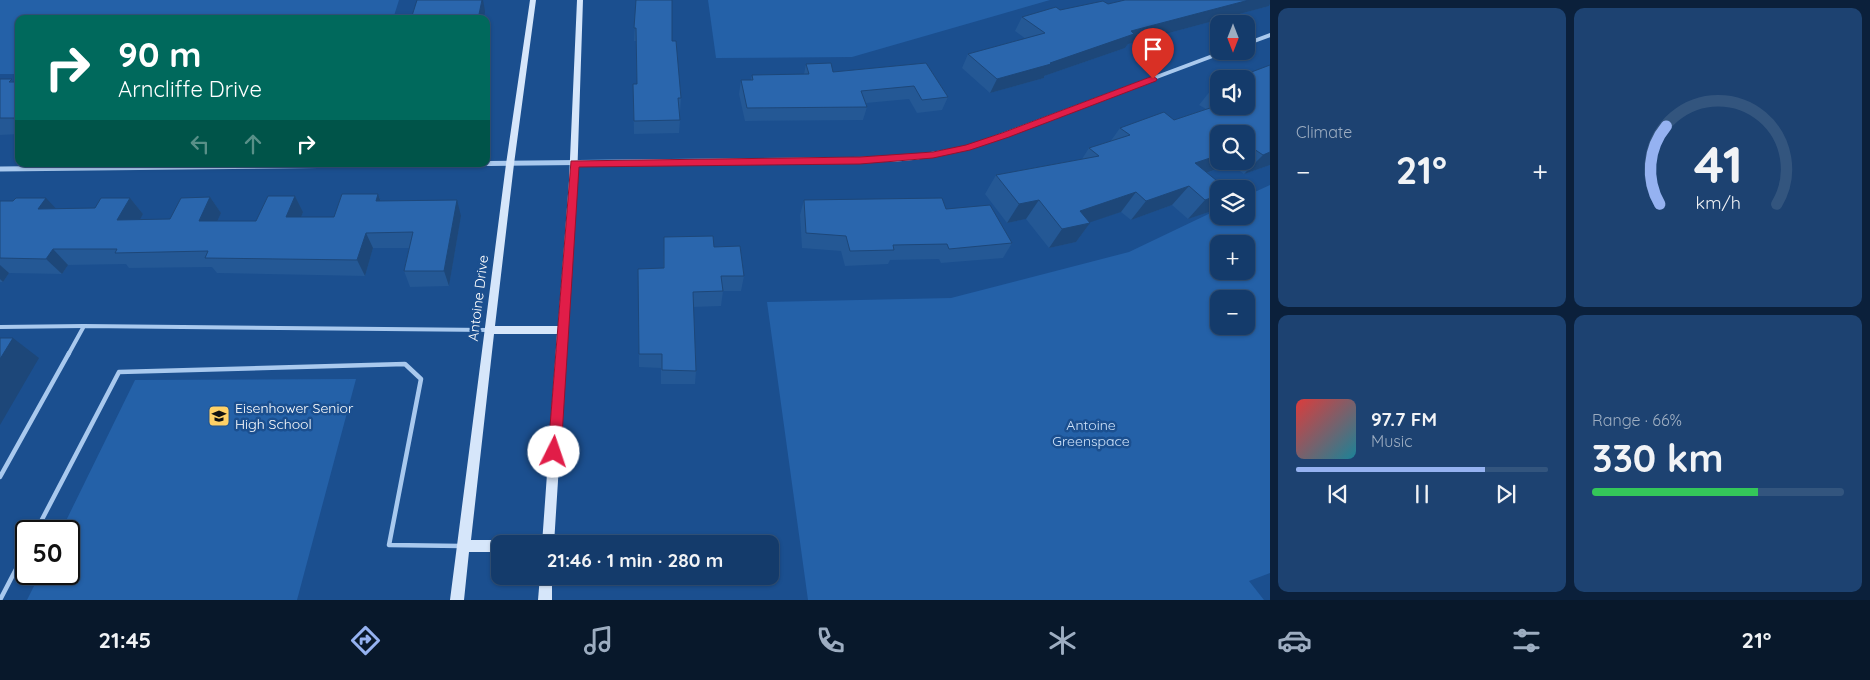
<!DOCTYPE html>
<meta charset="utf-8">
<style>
:root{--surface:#143b6b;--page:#1d4271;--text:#f1f3f6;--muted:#9dadc1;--line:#33557e;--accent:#95b2f1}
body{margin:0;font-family:Quicksand,sans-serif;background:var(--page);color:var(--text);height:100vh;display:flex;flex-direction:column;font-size:19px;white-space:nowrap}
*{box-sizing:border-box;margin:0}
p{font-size:16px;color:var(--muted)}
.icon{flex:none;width:28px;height:28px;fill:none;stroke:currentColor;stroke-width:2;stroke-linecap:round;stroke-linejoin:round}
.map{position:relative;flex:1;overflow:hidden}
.drawer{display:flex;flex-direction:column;gap:8px;padding:8px;background:#0b203b;width:600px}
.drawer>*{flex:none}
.top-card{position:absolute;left:15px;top:15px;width:475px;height:152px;border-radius:10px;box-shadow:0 1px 4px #0004,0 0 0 1px var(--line);background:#00695c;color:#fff;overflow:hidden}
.needle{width:32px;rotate:180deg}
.tools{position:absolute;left:1210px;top:15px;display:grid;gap:10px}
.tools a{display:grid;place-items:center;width:45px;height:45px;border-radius:10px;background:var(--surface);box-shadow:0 1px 4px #0004,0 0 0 1px var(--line);font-size:25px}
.speed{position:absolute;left:15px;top:520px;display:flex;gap:10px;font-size:25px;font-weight:700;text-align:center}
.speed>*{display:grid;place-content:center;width:65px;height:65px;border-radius:50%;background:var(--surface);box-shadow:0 1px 4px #0004,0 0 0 1px var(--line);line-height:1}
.speed .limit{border:2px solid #111;border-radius:8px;background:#fff;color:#111}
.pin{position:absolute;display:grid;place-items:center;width:42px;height:42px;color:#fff;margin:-51px -21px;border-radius:50% 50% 50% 0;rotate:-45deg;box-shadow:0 0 5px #0007}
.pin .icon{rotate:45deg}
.me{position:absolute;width:55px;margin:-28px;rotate:4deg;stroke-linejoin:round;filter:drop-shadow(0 0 4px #0008)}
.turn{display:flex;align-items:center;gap:18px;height:105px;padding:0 20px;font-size:22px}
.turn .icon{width:65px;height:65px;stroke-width:2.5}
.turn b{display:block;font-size:35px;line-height:42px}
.lanes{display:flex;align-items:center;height:48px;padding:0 20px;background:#0003;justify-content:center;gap:25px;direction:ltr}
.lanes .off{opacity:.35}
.big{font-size:38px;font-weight:800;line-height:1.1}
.drawer .tile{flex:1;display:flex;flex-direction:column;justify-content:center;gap:8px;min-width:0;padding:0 18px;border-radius:10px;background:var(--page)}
.drawer .dial{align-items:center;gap:0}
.dial svg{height:130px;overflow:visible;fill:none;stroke:var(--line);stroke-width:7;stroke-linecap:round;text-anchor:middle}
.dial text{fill:var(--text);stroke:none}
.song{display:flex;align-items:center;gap:15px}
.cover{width:60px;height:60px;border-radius:8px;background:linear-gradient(135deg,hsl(0 70% 55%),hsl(190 70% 35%))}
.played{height:5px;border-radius:2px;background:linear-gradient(90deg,var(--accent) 75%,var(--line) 75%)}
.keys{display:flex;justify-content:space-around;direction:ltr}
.heat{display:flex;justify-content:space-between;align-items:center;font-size:28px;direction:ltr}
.charge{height:8px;border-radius:4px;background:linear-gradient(90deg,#34c759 66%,var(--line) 0)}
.drawer .tiles{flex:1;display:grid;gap:8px;grid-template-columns:repeat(2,1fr)}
.trip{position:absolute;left:491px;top:535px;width:288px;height:50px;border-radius:10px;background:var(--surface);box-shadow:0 1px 4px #0004,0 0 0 1px var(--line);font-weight:800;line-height:50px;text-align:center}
.dock{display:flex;height:80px;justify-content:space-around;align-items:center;background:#08182b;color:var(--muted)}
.dock .icon{width:35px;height:35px}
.dock .current{color:var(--accent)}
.dock b{font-size:22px;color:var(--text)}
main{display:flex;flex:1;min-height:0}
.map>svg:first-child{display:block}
</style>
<main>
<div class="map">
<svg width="1270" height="600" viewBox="0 0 1270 600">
<rect width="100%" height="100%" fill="#1b4f8f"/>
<g fill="#2461a8" fill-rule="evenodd">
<path d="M0,0H399L393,19H19V74H0Z"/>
<path d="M708,0H1050L852,57L716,58Z"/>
<path d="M1270,185V573L1249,581L1264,600H808L767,302L951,298L1129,252L1219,209V216H1246V196ZM1219,244H1246V271H1219ZM1219,299H1246V326H1219Z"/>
<path d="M356,379L297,600H27L40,574H69V531H61L135,380Z"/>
</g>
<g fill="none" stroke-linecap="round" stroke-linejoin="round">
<g stroke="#a9c9ee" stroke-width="4">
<path d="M0,327L84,326"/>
<path d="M68,355L84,326L489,330"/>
</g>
<g stroke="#a9c9ee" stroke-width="4.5">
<path d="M0,477L69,353"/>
<path d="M36,531L119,372L405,364L421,379L389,545L461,546"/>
<path d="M0,600L26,550"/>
</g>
<g stroke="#a9c9ee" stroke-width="4">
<path d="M1246,44L1270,35"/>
<path d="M907,158L967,148L1226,51"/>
</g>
<path stroke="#a9c9ee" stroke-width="5" d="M0,169L897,159L918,157"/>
<g fill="#d6e6fa" fill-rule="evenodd">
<path d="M530,0H536L514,164L495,326H558L569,181L577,0H583L577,181L554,544H542L557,334H494L471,540H500L505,544H500V552H469L464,600H450L506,164Z"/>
<path d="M540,576H552V600H538Z"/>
</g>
</g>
<g fill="#245895" fill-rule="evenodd">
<path d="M636,0L672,41L681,98L680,112H679L680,120L679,133L634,134L633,84H637L636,41H634Z"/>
<path d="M1270,0V4L1269,6L1128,44L1125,48L1044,76V78L990,93L962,68L968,54L1026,39L1015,31L1022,17L1108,4Z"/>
<path d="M926,63L948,97L942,110L917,113L909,99L866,103L867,107L863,120L745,121L739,94L741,80H751L752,75L804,74L806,64L833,72Z"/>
<path d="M1270,65V165L1244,174L1230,164L1207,173L1212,211L1188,219L1172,205L1131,220L1121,212L1089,222L1090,223L1076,242L1049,248L1026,219L1007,223L985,194L996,175L1082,159L1089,148L1110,142L1120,128L1174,120L1206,109L1199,105L1215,85L1219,84V106H1246ZM1246,134V161H1219Z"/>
<path d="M0,79L15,82H19V134L0,135Z"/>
<path d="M378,194L381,201L461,216L449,286L410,287L404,271L409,248H373L365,276L217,273L212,267L129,268L126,264L68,265L62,274L9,273L3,282H0V201L56,209L95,208L130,198L143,214L140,219H170L210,197L221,213L217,221H256L295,196L303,212L301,217H334Z"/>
<path d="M804,200L946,209L1012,243L1003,258L941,263L939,259L890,260L888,264L845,266L841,251L802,248L800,215Z"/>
<path d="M664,237L714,247L744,276L741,291H723L721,306L693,307L696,371L695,384H661V368L639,367L638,269L663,268Z"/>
</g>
<g fill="#1d4779">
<path d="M482,0H483L485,11L484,19H478Z"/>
<path d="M1249,0H1270V4L1269,6L1128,44L1125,48L1044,76V78L990,93L997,79L1050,63L1131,31Z"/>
<path d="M1270,152V165L1244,174L1263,155Z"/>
<path d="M1219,155V161H1233L1230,164L1179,183L1195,163Z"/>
<path d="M1189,186L1172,205L1131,220L1146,201Z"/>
<path d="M1136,192L1121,212L1079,226L1090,223L1076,242L1049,248L1062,229L1080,211Z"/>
<path d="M378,194L384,210L376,201Z"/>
<path d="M1219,195V203L1212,211L1188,219L1205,200Z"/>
<path d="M295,196L303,212L295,233L286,217Z"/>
<path d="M210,197L221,213L210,237L199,221Z"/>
<path d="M46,198L61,214L38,209Z"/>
<path d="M130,198L143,214L131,236L117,220Z"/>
<path d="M457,200L461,216L449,286L444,271Z"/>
<path d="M1039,200L1026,219L1007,223L1019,204Z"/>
<path d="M366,233L373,248L365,276L357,260Z"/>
<path d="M53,249L68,265L62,274L46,259Z"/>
<path d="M0,265L9,273L3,282L0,279Z"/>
<path d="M13,338L39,358L0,425V359Z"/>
</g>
<g fill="#2a66ad" stroke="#1d4779">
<path d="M417,0H482L478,19H411Z"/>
<path d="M636,0H672V41H676L681,98H678L680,120L634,121L633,84H637L636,28H634Z"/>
<path d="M1125,0H1249L1131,31L1134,34L1050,63L1051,64L997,79L968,54L1045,33L1022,17L1056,7L1060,10L1103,1L1108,4Z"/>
<path d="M831,63L833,72L926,63L948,97L922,100L914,86L861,91L867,107L747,108L741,80H753L752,75L809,74L806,64Z"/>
<path d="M1270,65V152L1263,155L1248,145H1246V134H1219V155L1195,163L1227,189H1219V195L1205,200L1189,186L1146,201L1136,192L1080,211L1090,223L1062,229L1039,200L1019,204L996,175L1099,156L1089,148L1130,135L1120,128L1164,112L1174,120L1219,105V106H1246V79H1233Z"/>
<path d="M0,79H12L9,82H19V118H0Z"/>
<path d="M1219,84V88L1215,85Z"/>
<path d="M342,194H378L376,201L457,200L444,271H404L413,232L366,233L357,260L205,258L208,251L115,253L117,249H53L46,259L0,258V201H13L16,198H46L38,209L95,208L101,198H130L117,220L170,219L181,198L210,197L199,221H256L268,196H295L286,217H334Z"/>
<path d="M942,198L946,209L990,205L1012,243L949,249L947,244L893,245L894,250L850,251L846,236L806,233L804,200Z"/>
<path d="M713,236L714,247L740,246L744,276H721L723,291L693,292L696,371L662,370V354H639L638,269L664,268V237Z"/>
<path d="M0,338H13L0,359Z"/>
</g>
<path fill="#e11d48" stroke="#92132f" d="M1153,76L1157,79L1156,81L1009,137L970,150L933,158L860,164L579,167L561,452L559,457L554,458L550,457L548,452L571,161L860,157L933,152L966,145L1002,133Z"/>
<defs>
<g id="school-square" transform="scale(1.125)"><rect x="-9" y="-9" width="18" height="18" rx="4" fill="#ffd166" stroke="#1b4f8f"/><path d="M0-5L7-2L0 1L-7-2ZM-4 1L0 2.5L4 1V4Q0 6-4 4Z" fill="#111"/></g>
</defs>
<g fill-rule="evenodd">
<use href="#school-square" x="219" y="416"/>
</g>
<g text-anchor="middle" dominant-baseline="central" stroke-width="5" stroke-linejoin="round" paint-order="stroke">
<g font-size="14" fill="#fff" stroke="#1b4f8f">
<text transform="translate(478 298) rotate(-83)">Antoine Drive</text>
</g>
<g font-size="14" fill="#fff" stroke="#1b4f8f" text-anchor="start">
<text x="235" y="408">Eisenhower Senior<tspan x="235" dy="16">High School</tspan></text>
</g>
<g font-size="14" fill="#cfe3fa" stroke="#1b4f8f">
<text x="1091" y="425">Antoine<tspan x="1091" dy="16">Greenspace</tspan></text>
</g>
</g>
</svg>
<div class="tools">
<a><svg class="needle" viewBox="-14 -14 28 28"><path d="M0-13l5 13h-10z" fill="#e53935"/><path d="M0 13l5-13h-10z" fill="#9dadc1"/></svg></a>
<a><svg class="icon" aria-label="sound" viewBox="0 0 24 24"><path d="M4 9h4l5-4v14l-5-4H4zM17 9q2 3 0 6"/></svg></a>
<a><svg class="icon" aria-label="search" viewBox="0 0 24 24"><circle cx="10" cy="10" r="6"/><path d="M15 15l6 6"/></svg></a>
<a><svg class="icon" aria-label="layers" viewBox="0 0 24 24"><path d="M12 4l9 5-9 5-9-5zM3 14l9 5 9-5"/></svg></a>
<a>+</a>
<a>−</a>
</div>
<div class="speed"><div class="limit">50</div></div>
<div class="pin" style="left:1153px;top:79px;background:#d93025"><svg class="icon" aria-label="arrive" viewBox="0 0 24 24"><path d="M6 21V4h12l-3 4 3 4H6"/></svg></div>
<svg class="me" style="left:554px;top:452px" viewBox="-20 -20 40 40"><circle r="19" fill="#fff"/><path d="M0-13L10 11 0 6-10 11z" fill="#e11d48"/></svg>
<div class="trip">21:46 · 1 min · 280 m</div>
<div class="top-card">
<div class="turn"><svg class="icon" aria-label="right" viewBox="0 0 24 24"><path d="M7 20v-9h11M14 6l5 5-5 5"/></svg><div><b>90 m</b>Arncliffe Drive</div></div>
<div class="lanes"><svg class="icon off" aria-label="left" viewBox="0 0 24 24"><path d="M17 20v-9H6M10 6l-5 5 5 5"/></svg><svg class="icon off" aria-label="ahead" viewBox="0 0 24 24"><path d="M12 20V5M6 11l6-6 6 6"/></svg><svg class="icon" aria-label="right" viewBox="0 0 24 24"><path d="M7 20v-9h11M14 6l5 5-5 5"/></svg></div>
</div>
</div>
<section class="drawer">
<div class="tiles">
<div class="tile"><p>Climate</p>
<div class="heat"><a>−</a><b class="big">21°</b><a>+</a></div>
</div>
<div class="tile dial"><svg viewBox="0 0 100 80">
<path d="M14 69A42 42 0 1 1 86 69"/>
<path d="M14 69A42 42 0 0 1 18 21" stroke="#95b2f1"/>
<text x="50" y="56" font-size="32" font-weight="700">41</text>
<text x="50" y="72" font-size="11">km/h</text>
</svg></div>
<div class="tile">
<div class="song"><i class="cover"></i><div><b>97.7 FM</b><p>Music</p></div></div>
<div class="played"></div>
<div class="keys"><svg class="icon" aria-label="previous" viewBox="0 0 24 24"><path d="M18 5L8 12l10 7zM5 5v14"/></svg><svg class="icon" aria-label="pause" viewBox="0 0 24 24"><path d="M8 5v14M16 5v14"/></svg><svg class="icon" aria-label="next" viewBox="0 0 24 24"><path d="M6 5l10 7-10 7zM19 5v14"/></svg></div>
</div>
<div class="tile"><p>Range · 66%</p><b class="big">330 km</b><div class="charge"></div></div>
</div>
</section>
</main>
<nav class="dock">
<b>21:45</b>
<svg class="icon current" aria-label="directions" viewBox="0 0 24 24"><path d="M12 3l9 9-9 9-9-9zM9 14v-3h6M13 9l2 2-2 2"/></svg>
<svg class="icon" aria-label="music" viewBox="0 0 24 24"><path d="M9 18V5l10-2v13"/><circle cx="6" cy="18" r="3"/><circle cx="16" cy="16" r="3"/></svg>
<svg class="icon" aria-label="phone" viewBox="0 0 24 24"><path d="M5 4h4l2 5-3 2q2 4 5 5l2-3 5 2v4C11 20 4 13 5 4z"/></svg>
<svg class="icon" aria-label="climate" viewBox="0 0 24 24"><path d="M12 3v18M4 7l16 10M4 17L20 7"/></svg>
<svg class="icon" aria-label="car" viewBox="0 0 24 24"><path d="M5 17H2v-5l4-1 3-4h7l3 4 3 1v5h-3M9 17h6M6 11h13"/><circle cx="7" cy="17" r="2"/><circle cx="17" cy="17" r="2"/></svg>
<svg class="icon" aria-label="filters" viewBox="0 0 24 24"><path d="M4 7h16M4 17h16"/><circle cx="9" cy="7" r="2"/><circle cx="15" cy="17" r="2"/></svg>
<b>21°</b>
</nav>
